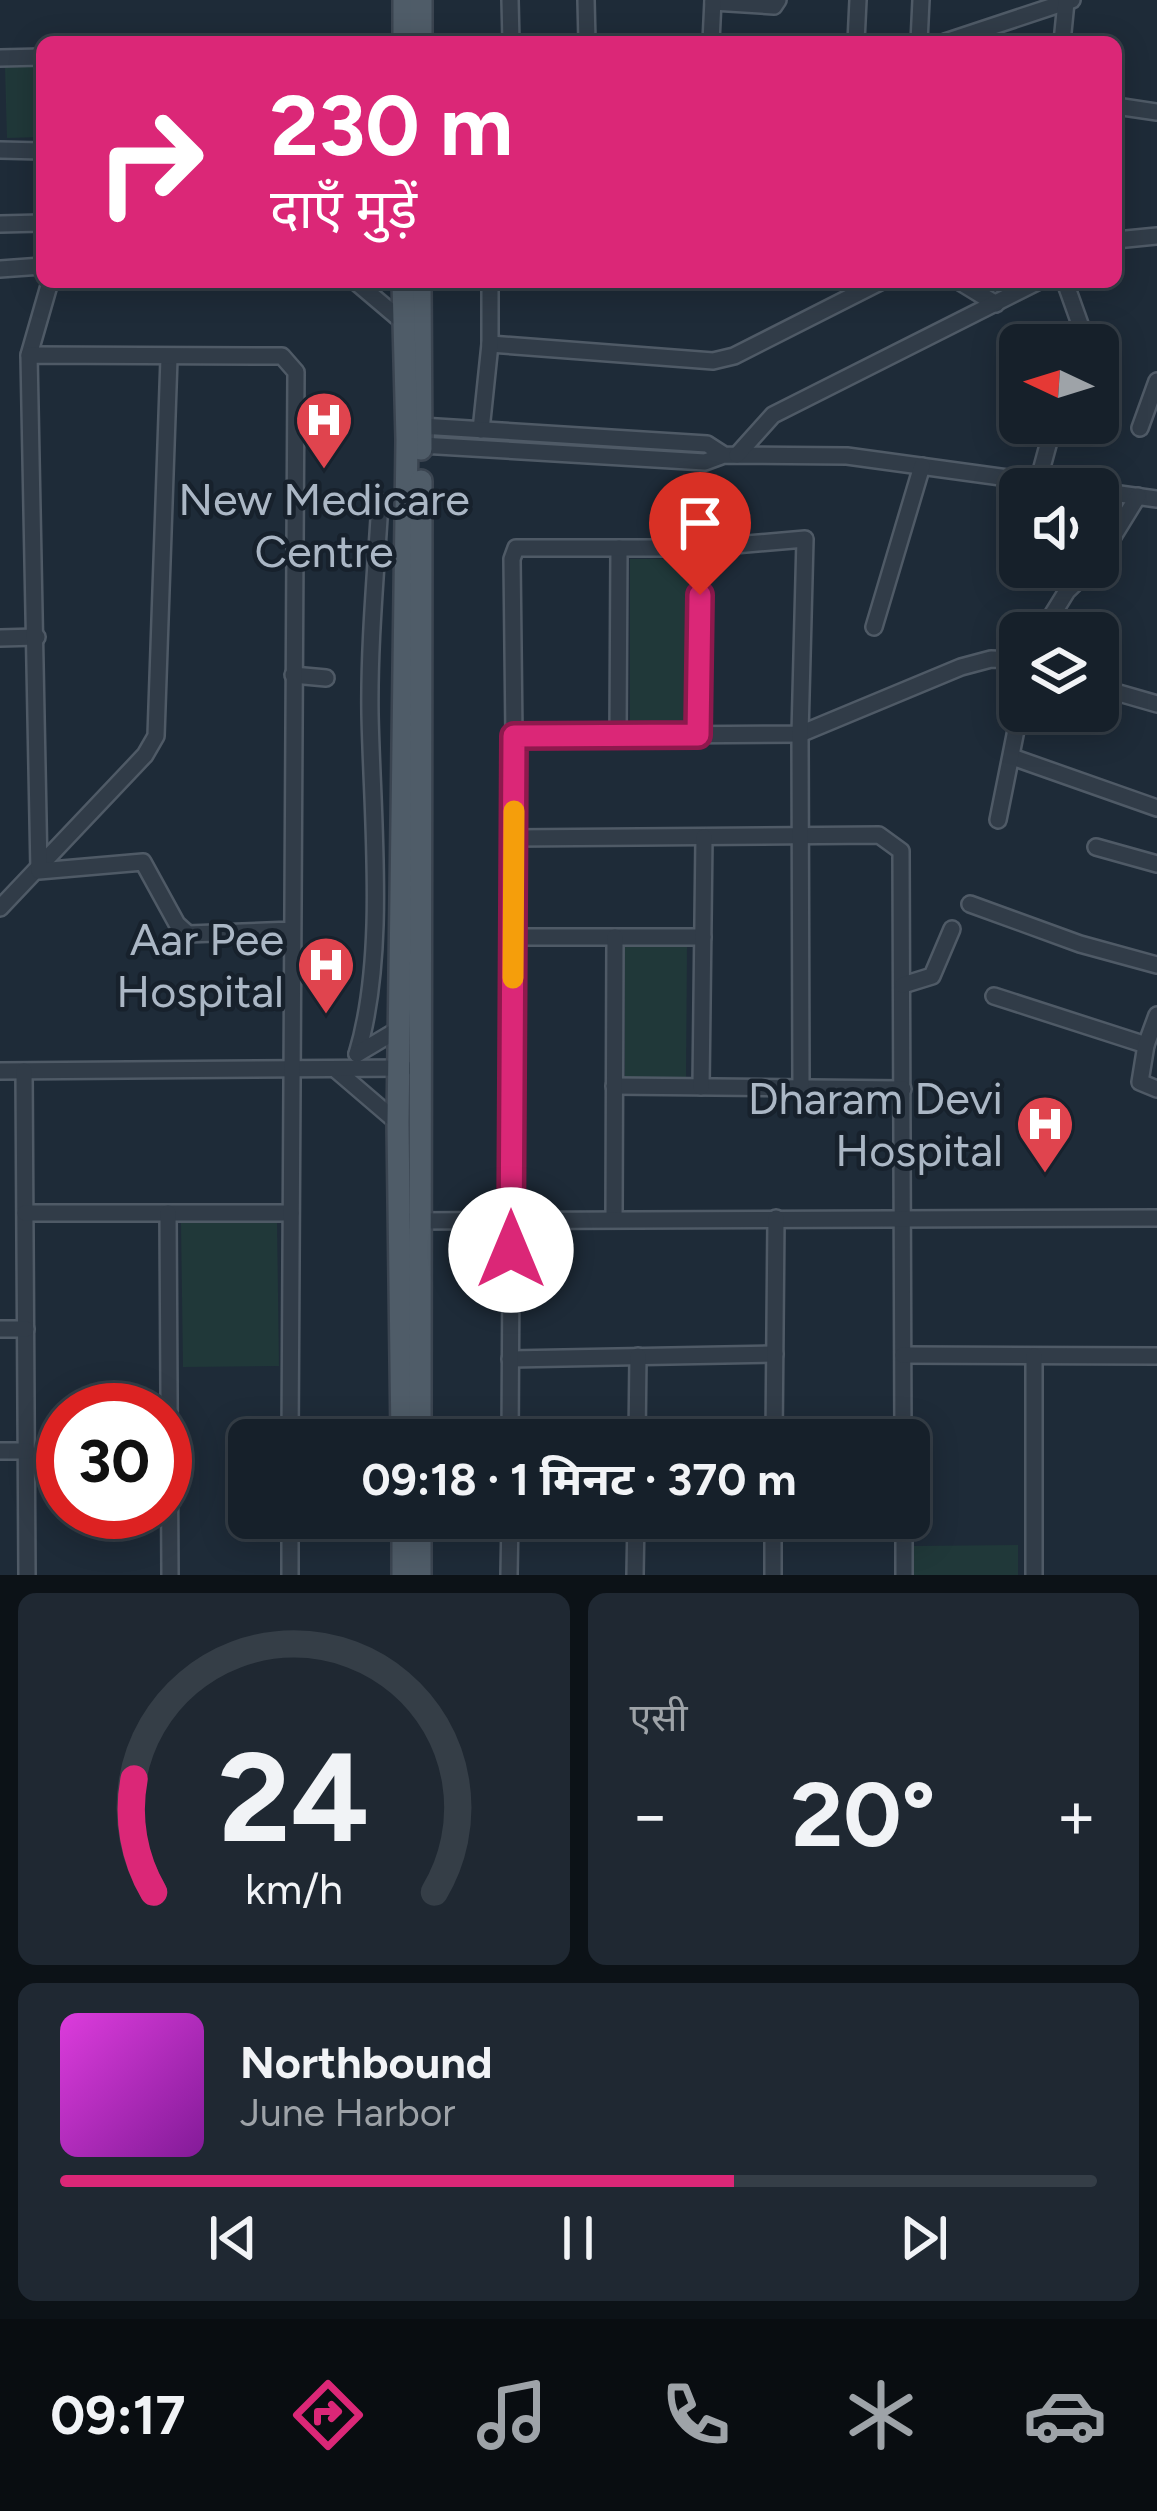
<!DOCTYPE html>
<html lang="hi">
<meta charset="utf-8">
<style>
:root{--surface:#16202a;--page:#1f2832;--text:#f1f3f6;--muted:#9ea3a8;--line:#353e47;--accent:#db2777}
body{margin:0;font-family:Figtree,"Noto Sans Devanagari",sans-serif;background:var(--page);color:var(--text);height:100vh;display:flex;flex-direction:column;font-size:45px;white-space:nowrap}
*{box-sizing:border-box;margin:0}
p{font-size:39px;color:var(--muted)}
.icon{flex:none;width:66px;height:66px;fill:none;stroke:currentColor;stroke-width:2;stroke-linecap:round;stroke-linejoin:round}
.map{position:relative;height:1575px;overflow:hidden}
.details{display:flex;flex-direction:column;gap:18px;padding:18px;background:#0c1217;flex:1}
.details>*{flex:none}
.banner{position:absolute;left:36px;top:36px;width:1086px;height:252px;border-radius:18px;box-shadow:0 6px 30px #0003,0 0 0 3px var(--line);background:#db2777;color:#fff;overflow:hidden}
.needle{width:78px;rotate:274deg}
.buttons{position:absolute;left:999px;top:324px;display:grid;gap:24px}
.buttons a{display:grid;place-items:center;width:120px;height:120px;border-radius:18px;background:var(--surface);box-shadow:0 6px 30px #0003,0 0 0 3px var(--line);font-size:60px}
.speed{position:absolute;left:36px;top:1383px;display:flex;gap:24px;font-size:60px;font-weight:700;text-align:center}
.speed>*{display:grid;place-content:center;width:156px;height:156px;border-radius:50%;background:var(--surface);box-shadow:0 6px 30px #0003,0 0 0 3px var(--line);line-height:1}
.speed .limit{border:18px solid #d22;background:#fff;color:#111}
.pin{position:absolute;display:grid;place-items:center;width:102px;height:102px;color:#fff;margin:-123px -51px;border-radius:50% 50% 50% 0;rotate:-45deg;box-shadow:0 0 12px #0007}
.pin .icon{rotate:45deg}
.me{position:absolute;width:132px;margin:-66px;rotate:0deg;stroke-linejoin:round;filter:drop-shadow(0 0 9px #0008)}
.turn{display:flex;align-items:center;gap:42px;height:252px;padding:0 36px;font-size:54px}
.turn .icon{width:156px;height:156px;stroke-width:2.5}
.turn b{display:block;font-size:84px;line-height:102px}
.big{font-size:90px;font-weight:700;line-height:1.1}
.details .tile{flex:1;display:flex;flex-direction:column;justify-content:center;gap:18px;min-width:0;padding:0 42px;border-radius:18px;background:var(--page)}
.details .dial{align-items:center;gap:0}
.dial svg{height:312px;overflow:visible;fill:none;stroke:var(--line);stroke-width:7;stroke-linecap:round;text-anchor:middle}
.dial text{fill:var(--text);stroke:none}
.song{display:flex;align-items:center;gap:36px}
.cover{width:144px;height:144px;border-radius:18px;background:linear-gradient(135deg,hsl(300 70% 55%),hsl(290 70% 35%))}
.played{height:12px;border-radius:6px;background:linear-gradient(90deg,var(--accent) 65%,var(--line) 65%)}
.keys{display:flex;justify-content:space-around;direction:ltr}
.heat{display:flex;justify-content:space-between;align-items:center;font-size:66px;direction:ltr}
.details .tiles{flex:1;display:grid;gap:18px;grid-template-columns:1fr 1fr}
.tile:last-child{grid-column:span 2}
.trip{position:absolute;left:228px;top:1419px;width:702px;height:120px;border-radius:18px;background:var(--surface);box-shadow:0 6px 30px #0003,0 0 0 3px var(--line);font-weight:700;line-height:120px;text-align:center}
.dock{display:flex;height:192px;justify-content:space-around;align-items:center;background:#090d11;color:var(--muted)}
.dock .icon{width:84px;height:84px}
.dock .active{color:var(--accent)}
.dock b{font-size:54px;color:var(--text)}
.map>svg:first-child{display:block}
</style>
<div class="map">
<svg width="1157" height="1575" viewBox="0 0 1157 1575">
<rect width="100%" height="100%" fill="#1e2b38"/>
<g fill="#203839">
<path d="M42,67V137L7,138L5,67Z"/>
<path d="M630,559H689L688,721H630Z"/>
<path d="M625,945H687L686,1077H625Z"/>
<path d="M277,1222L279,1366L183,1367L181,1223Z"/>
<path d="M1018,1545V1575H914V1546Z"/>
</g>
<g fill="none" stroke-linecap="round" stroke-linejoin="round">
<g stroke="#4f5a66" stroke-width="20">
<g id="minor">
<path d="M510,0L511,42"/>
<path d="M586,0L587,42"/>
<path d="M713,2L774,6L778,0"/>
<path d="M711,42L713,0"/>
<path d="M856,42L858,0"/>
<path d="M919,42L921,0"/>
<path d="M945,42L1072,0"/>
<path d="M1062,42L1066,2"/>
<path d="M0,58L42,57"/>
<path d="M1116,106L1157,112"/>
<path d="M0,150L42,151"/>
<path d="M0,224L42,223"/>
<path d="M1116,240L1157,236"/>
<path d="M0,269L42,266"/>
<path d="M356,282L402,321"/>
<path d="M960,282L996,304"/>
<path d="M1065,282L1080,324L1074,345"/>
<path d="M490,344L713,361L734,356L880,282"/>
<path d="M29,355L50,282"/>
<path d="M1140,428L1157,381"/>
<path d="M481,430L490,344V282"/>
<path d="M724,455L707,444L421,426L407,435L421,445L705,462L724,455L847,456L1088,489"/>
<path d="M737,455L773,415L1037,282"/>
<path d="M1038,482L1054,423"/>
<path d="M1098,491L1157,499"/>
<path d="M1098,561L1138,496"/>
<path d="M874,627L922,466"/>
<path d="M1041,633L1067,591L1092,567"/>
<path d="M0,638L37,637"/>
<path d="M293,675L326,678"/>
<path d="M1098,687L1157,704"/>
<path d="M618,735L619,548"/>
<path d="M698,735L700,548"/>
<path d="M514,736L800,734L961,667L991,659L1020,660"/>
<path d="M1012,757L1157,808"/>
<path d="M998,820L1020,710"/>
<path d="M514,838L879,835L901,851L903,1440"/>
<path d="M1096,847L1157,864"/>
<path d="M970,904L1080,944L1157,965"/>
<path d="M0,908L145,755L156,736L169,358"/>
<path d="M513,937H703"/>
<path d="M903,985L932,976L952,929"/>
<path d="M994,996L1146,1045"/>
<path d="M1157,1015L1146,1045L1140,1082L1157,1089"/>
<path d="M357,1054C387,955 372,819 370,714C369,643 376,572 380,502"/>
<path d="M357,1054L399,1029"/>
<path d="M335,1069L398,1123"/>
<path d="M0,1071L405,1068"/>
<path d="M24,1071L27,1575"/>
<path d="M614,1086L903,1089"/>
<path d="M701,1087L704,837"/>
<path d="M25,1213H291"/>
<path d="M168,1213L170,1575"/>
<path d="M614,1219L615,937"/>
<path d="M410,1221L1157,1218"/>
<path d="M0,1329H26"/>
<path d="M903,1355L1157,1356"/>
<path d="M1034,1356V1575"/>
<path d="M510,1359L775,1354"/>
<path d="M290,1440L296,372L282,356L29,355L39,871L143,862L177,924L188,934L292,930"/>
<path d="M510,1440L514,736L512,559L516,548H700L805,539L800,734L801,1088"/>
<path d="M637,1440L638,1356"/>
<path d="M774,1440L776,1218"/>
<path d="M0,1451H27"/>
<path d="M904,1518V1575"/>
<path d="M290,1575V1518"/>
<path d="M509,1575L510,1518"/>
<path d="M635,1575L636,1518"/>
<path d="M773,1575V1518"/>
</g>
</g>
<g stroke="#3b4551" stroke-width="26">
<g id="major">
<path d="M404,0V42"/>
<path d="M421,42V0"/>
<path d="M420,282L421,449"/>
<path d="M402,1440L398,1123L407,440L403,282"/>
<path d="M420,1440L421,481"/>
<path d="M403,1518V1575"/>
<path d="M420,1575V1518"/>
</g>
</g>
<use href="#minor" stroke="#313c48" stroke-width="15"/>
<use href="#major" stroke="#4f5c68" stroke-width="21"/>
</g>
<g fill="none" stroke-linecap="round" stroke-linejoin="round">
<g stroke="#8e194d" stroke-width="30">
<path id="route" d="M511,1250L514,736L698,735L700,595"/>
</g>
<use href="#route" stroke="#db2777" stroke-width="21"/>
<path stroke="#f59e0b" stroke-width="21" d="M513,978L514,811"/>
</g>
<defs>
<g id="hospital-pin" transform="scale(3)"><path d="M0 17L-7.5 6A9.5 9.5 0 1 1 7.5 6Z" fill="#e0444e" stroke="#17212c"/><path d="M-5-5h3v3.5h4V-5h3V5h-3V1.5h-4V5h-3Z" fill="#fff"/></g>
</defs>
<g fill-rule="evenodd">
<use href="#hospital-pin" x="324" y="420"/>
<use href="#hospital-pin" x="326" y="965"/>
<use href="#hospital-pin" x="1045" y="1124"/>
</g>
<g text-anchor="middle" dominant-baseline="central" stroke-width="9" stroke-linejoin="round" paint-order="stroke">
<g font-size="45" fill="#abb7c5" stroke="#17212c" text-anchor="end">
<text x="324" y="499" text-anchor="middle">New Medicare<tspan x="324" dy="52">Centre</tspan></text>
<text x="284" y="939">Aar Pee<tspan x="284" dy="52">Hospital</tspan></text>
<text x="1003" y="1098">Dharam Devi<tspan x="1003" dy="52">Hospital</tspan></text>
</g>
</g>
</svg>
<div class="buttons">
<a><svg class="needle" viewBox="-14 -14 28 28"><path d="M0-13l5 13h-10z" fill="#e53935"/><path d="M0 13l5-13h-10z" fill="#9ea3a8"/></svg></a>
<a><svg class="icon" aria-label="sound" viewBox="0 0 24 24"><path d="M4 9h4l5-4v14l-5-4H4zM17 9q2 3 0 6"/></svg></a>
<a><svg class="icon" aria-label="layers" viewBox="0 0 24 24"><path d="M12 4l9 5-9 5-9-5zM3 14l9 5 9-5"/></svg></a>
</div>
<div class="speed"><div class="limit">30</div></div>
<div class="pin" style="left:700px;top:595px;background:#d93025"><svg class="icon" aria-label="arrive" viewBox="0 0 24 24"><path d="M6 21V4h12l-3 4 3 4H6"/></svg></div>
<svg class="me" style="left:511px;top:1250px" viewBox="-20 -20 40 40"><circle r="19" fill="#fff"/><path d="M0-13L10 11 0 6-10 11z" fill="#db2777"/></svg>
<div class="trip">09:18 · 1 मिनट · 370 m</div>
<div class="banner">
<div class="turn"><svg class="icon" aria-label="right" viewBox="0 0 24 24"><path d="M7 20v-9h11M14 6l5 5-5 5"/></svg><div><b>230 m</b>दाएँ मुड़ें</div></div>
</div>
</div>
<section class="details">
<div class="tiles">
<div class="tile dial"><svg viewBox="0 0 100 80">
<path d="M14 69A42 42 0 1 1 86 69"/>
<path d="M14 69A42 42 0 0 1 9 40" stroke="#db2777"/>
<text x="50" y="56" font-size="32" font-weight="700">24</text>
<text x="50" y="72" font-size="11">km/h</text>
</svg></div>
<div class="tile"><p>एसी</p>
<div class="heat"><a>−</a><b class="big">20°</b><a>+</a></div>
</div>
<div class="tile">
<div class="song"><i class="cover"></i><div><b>Northbound</b><p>June Harbor</p></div></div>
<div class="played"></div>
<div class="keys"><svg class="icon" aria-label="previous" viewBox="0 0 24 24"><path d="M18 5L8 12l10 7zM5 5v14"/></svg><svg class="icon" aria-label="pause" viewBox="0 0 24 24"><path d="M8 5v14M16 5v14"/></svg><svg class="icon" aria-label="next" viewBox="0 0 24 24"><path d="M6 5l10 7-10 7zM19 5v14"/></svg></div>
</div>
</div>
</section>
<nav class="dock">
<b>09:17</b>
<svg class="icon active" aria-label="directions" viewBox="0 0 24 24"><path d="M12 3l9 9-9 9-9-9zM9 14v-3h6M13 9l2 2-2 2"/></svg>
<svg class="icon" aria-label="music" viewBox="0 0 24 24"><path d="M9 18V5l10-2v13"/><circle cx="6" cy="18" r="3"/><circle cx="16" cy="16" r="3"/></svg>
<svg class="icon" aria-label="phone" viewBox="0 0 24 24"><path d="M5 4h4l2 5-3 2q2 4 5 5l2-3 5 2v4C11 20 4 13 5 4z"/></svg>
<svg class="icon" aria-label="climate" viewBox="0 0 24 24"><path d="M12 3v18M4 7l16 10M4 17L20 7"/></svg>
<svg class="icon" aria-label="car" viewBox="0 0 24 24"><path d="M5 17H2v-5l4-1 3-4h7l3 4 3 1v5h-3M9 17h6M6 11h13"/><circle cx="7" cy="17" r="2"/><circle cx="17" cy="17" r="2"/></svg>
</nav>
